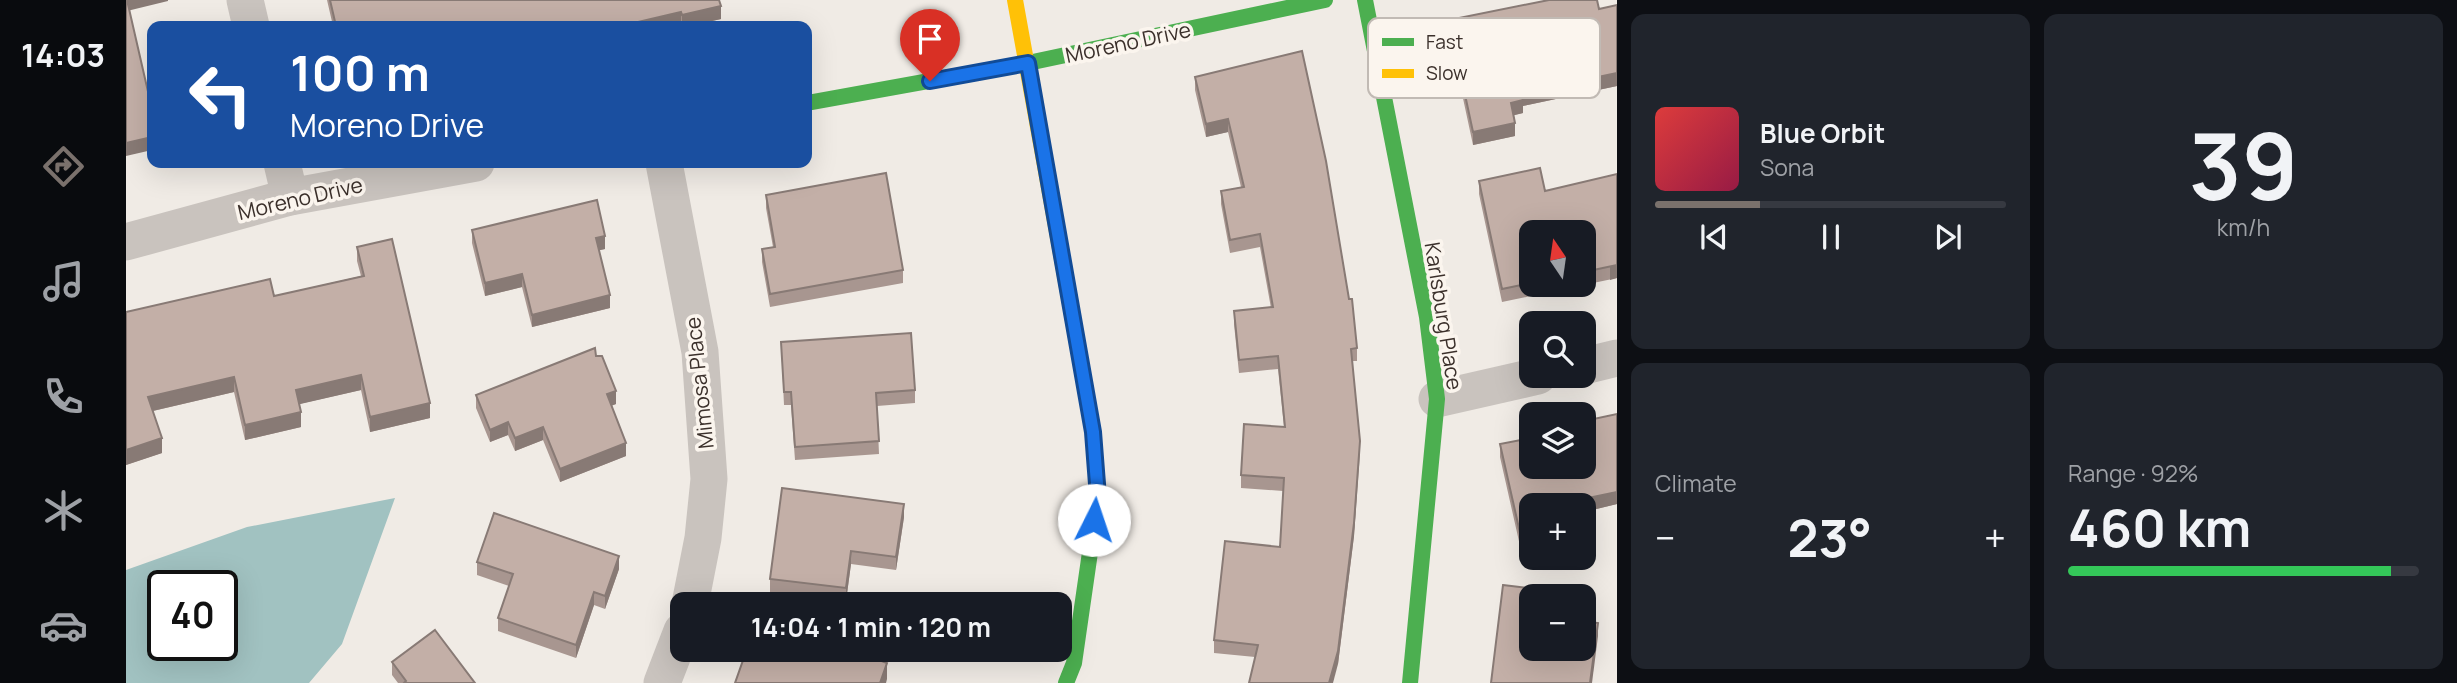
<!DOCTYPE html>
<meta charset="utf-8">
<style>
:root{--surface:#171b24;--page:#20242c;--text:#f1f3f6;--muted:#9ea1a6;--line:#363941;--accent:#7a716c}
body{margin:0;font-family:Manrope,sans-serif;background:var(--page);color:var(--text);height:100vh;display:flex;flex-direction:column;font-size:26px;white-space:nowrap}
*{box-sizing:border-box;margin:0}
p{font-size:23px;color:var(--muted)}
.icon{flex:none;width:38px;height:38px;fill:none;stroke:currentColor;stroke-width:2;stroke-linecap:round;stroke-linejoin:round}
.map{position:relative;flex:1;overflow:hidden}
.sheet{display:flex;flex-direction:column;gap:14px;padding:14px;background:#0d0f14;width:840px}
.sheet>*{flex:none}
.banner{position:absolute;left:21px;top:21px;width:665px;height:147px;border-radius:14px;box-shadow:0 7px 28px #0002;background:#1a4fa0;color:#fff;overflow:hidden}
.needle{width:46px;rotate:347deg}
.tools{position:absolute;left:1393px;top:220px;display:grid;gap:14px}
.tools a{display:grid;place-items:center;width:77px;height:77px;border-radius:14px;background:var(--surface);box-shadow:0 7px 28px #0002;font-size:35px}
.speed{position:absolute;left:21px;top:570px;display:flex;gap:14px;font-size:35px;font-weight:700;text-align:center}
.speed>*{display:grid;place-content:center;width:91px;height:91px;border-radius:50%;background:var(--surface);box-shadow:0 7px 28px #0002;line-height:1}
.speed .limit{border:4px solid #111;border-radius:10px;background:#fff;color:#111}
.pin{position:absolute;display:grid;place-items:center;width:60px;height:60px;color:#fff;margin:-72px -30px;border-radius:50% 50% 50% 0;rotate:-45deg;box-shadow:0 0 7px #0007}
.pin .icon{rotate:45deg}
.me{position:absolute;width:77px;margin:-38px;rotate:4deg;stroke-linejoin:round;filter:drop-shadow(0 0 5px #0008)}
.turn{display:flex;align-items:center;gap:24px;height:147px;padding:0 28px;font-size:32px}
.turn .icon{width:91px;height:91px;stroke-width:2.5}
.turn b{display:block;font-size:49px;line-height:60px}
.big{font-size:52px;font-weight:700;line-height:1.1}
.sheet .tile{flex:1;display:flex;flex-direction:column;justify-content:center;gap:10px;min-width:0;padding:0 24px;border-radius:14px;background:var(--page)}
.sheet .dial{align-items:center;gap:0}
.dial b{font-size:91px;line-height:1}
.song{display:flex;align-items:center;gap:21px}
.cover{width:84px;height:84px;border-radius:10px;background:linear-gradient(135deg,hsl(0 70% 55%),hsl(340 70% 35%))}
.played{height:7px;border-radius:4px;background:linear-gradient(90deg,var(--accent) 30%,var(--line) 30%)}
.keys{display:flex;justify-content:space-around;direction:ltr}
.heat{display:flex;justify-content:space-between;align-items:center;font-size:38px;direction:ltr}
.charge{height:10px;border-radius:5px;background:linear-gradient(90deg,#34c759 92%,var(--line) 0)}
.sheet .tiles{flex:1;display:grid;gap:14px;grid-template-columns:repeat(2,1fr)}
.trip{position:absolute;left:544px;top:592px;width:402px;height:70px;border-radius:14px;background:var(--surface);box-shadow:0 7px 28px #0002;font-weight:700;line-height:70px;text-align:center}
main{display:flex;flex:1;min-height:0}
.dock{display:flex;flex-direction:column;width:126px;justify-content:space-around;align-items:center;background:#090b0e;color:var(--muted)}
.dock .icon{width:49px;height:49px}
.dock .active{color:var(--accent)}
.dock b{font-size:32px;color:var(--text)}
.map>svg:first-child{display:block}
</style>
<main>
<nav class="dock">
<b>14:03</b>
<svg class="icon active" aria-label="directions" viewBox="0 0 24 24"><path d="M12 3l9 9-9 9-9-9zM9 14v-3h6M13 9l2 2-2 2"/></svg>
<svg class="icon" aria-label="music" viewBox="0 0 24 24"><path d="M9 18V5l10-2v13"/><circle cx="6" cy="18" r="3"/><circle cx="16" cy="16" r="3"/></svg>
<svg class="icon" aria-label="phone" viewBox="0 0 24 24"><path d="M5 4h4l2 5-3 2q2 4 5 5l2-3 5 2v4C11 20 4 13 5 4z"/></svg>
<svg class="icon" aria-label="climate" viewBox="0 0 24 24"><path d="M12 3v18M4 7l16 10M4 17L20 7"/></svg>
<svg class="icon" aria-label="car" viewBox="0 0 24 24"><path d="M5 17H2v-5l4-1 3-4h7l3 4 3 1v5h-3M9 17h6M6 11h13"/><circle cx="7" cy="17" r="2"/><circle cx="17" cy="17" r="2"/></svg>
</nav>
<div class="map">
<svg width="1491" height="683" viewBox="0 0 1491 683">
<rect width="100%" height="100%" fill="#f0ebe5"/>
<path fill="#a1c2c1" fill-rule="evenodd" d="M269,498L216,644L183,683H0V570L121,527ZM37,586H96V646H37Z"/>
<g fill="none" stroke-linecap="round" stroke-linejoin="round">
<g stroke="#c9c3be" stroke-width="37">
<path d="M119,0L125,26"/>
<path d="M156,163L164,197"/>
<path d="M538,163L574,352L583,479L577,538L564,604"/>
<path d="M0,242L164,197L350,163"/>
<path d="M1458,366L1491,358"/>
<path d="M1311,399L1412,376"/>
<path d="M536,683L556,631"/>
</g>
<g stroke="#4caf50" stroke-width="16">
<path d="M1239,0L1301,317L1311,399L1284,683"/>
<path d="M681,103L902,63L1199,0"/>
<path d="M940,683L948,663L972,497L967,432L959,387"/>
</g>
<path stroke="#ffc107" stroke-width="16" d="M889,0L959,387"/>
</g>
<g fill="#a89690" fill-rule="evenodd">
<path d="M201,0H593L595,19L564,26H556L555,24L548,26H207Z"/>
<path d="M1491,5V86L1397,106V113L1388,115L1389,136L1347,145L1323,33V20L1473,9Z"/>
<path d="M1176,51L1231,348V361H1226L1234,453L1228,536L1212,664L1129,657L1088,653V640L1154,547L1157,491L1115,488V475L1158,427L1152,369L1113,373L1108,324V311L1145,308L1134,247L1104,253L1095,204V191L1115,187L1102,132L1080,137L1069,90V77Z"/>
<path d="M1491,174V278L1376,302L1353,194V181L1419,191ZM1405,233H1458V285H1405Z"/>
<path d="M640,195L777,270V283L644,307L636,262V249L647,247L640,208Z"/>
<path d="M346,230L479,249L473,250L484,308L406,327L396,287L359,296L346,243Z"/>
<path d="M231,247L304,418L244,432L235,390L173,404L175,427L119,440L108,392L27,411L36,453L0,465V312L148,296L235,276L231,261Z"/>
<path d="M655,342L789,390V403L751,406L753,454L669,460L665,405H658Z"/>
<path d="M470,356L490,404L485,406L500,456L434,482L417,440L389,451L382,435L364,442L350,408V395Z"/>
<path d="M1491,414V504L1458,512L1405,506V558H1444L1399,568L1374,457V444L1405,467Z"/>
<path d="M778,517L770,570L725,564L720,601L644,592V579Z"/>
<path d="M351,562L493,569L479,609L468,605L450,658L372,631V618L383,586L351,575Z"/>
<path d="M266,662L349,683H272L266,675Z"/>
</g>
<g fill="#887a75">
<path d="M1,0H42V1L1,11Z"/>
<path d="M595,6V19L564,26H556V15Z"/>
<path d="M555,12V24L548,26H495Z"/>
<path d="M1491,73V86L1397,106V113L1385,116V103L1396,93Z"/>
<path d="M1102,119V132L1080,137V124Z"/>
<path d="M1389,123V136L1347,145V132Z"/>
<path d="M26,137V150L0,156V143Z"/>
<path d="M479,236V249L470,251V238Z"/>
<path d="M1491,265V278L1484,280V267Z"/>
<path d="M396,274V287L359,296V283Z"/>
<path d="M484,295V308L406,327V315Z"/>
<path d="M235,375V390L170,405V390Z"/>
<path d="M108,377V392L22,412V397Z"/>
<path d="M490,391V404L481,407V394Z"/>
<path d="M304,403V418L244,432V417Z"/>
<path d="M175,412V427L119,440V425Z"/>
<path d="M382,422V435L364,442V430Z"/>
<path d="M417,427V440L389,451V438Z"/>
<path d="M36,438V453L0,465V450Z"/>
<path d="M1234,441L1228,536L1212,664L1207,683H1203Z"/>
<path d="M500,443V456L434,482V469Z"/>
<path d="M1491,492V504L1458,512V506H1438V503Z"/>
<path d="M778,504V517L770,570V557Z"/>
<path d="M725,551V564L720,601V588Z"/>
<path d="M1405,554V558H1444L1399,568V555Z"/>
<path d="M493,556V569L479,609V596Z"/>
<path d="M468,592V605L450,658V645Z"/>
<path d="M1472,623V636L1466,683H1464Z"/>
<path d="M761,663V679L760,683H754Z"/>
</g>
<g fill="#c3afa7" stroke="#887a75" stroke-width="2">
<path d="M0,0H1L23,96L26,95V137L0,143Z"/>
<path d="M204,0H593L595,6L556,15L555,12L495,26H210Z"/>
<path d="M1423,0H1471L1473,9L1491,5V73L1396,93L1397,100L1385,103L1389,123L1347,132L1323,20Z"/>
<path d="M1176,51L1200,161L1223,299H1226L1231,348L1225,349L1234,441L1228,523L1212,651L1203,683H1123L1132,645L1088,640L1099,541L1154,547L1158,478L1115,475L1118,424L1159,427L1152,356L1113,360L1108,311L1147,307L1134,234L1104,240L1095,191L1118,187L1102,119L1080,124L1069,77Z"/>
<path d="M1414,168L1419,191L1491,174V265L1458,272V233H1405V283L1376,289L1353,181Z"/>
<path d="M760,173L777,270L644,294L636,249L649,247L640,195Z"/>
<path d="M471,200L479,236L470,238L484,295L406,315L396,274L359,283L346,230Z"/>
<path d="M266,239L304,403L244,417L235,375L170,390L175,412L119,425L108,377L22,397L36,438L0,450V312L144,279L148,296L238,276L231,247Z"/>
<path d="M785,333L789,390L750,393L753,441L669,447L665,392H658L655,342Z"/>
<path d="M469,348L470,356H476L490,391L481,394L500,443L434,469L417,427L389,438L382,422L364,430L350,395Z"/>
<path d="M1491,414V492L1438,503L1439,506H1405V554L1399,555L1374,444L1405,438V467H1458V421Z"/>
<path d="M656,488L778,504L770,557L725,551L720,588L644,579Z"/>
<path d="M368,513L493,556L479,596L468,592L450,645L372,618L387,574L351,562Z"/>
<path d="M1377,585L1437,592L1436,597H1405V649H1458V621L1472,623L1464,683H1365Z"/>
<path d="M309,630L349,683H278L280,681L266,662Z"/>
<path d="M621,649H723L761,663L754,683H609Z"/>
</g>
<g fill="none" stroke-linecap="round" stroke-linejoin="round">
<g stroke="#114b97" stroke-width="18">
<path id="route" d="M804,81L902,63L967,432L972,497L968,520"/>
</g>
<use href="#route" stroke="#1a73e8" stroke-width="12"/>
</g>
<g text-anchor="middle" dominant-baseline="central" stroke-width="7" stroke-linejoin="round" paint-order="stroke">
<g font-size="21" fill="#3b302b" stroke="#fbf5ee">
<text transform="translate(1002 42) rotate(-12)">Moreno Drive</text>
<text transform="translate(174 198) rotate(-13)">Moreno Drive</text>
<text transform="translate(1318 316) rotate(81)">Karlsburg Place</text>
<text transform="translate(573 383) rotate(-96)">Mimosa Place</text>
</g>
</g>
<rect x="1242" y="18" width="232" height="80" rx="10" fill="#fbf5ee" stroke="#c1bab4" stroke-width="2"/>
<rect x="1256" y="38" width="32" height="8" fill="#4caf50"/>
<rect x="1256" y="69" width="32" height="9" fill="#ffc107"/>
<g font-size="19" fill="#3b302b">
<text x="1300" y="49">Fast</text>
<text x="1300" y="80">Slow</text>
</g>
</svg>
<div class="tools">
<a><svg class="needle" viewBox="-14 -14 28 28"><path d="M0-13l5 13h-10z" fill="#e53935"/><path d="M0 13l5-13h-10z" fill="#9ea1a6"/></svg></a>
<a><svg class="icon" aria-label="search" viewBox="0 0 24 24"><circle cx="10" cy="10" r="6"/><path d="M15 15l6 6"/></svg></a>
<a><svg class="icon" aria-label="layers" viewBox="0 0 24 24"><path d="M12 4l9 5-9 5-9-5zM3 14l9 5 9-5"/></svg></a>
<a>+</a>
<a>−</a>
</div>
<div class="speed"><div class="limit">40</div></div>
<div class="pin" style="left:804px;top:81px;background:#d93025"><svg class="icon" aria-label="arrive" viewBox="0 0 24 24"><path d="M6 21V4h12l-3 4 3 4H6"/></svg></div>
<svg class="me" style="left:968px;top:520px" viewBox="-20 -20 40 40"><circle r="19" fill="#fff"/><path d="M0-13L10 11 0 6-10 11z" fill="#1a73e8"/></svg>
<div class="trip">14:04 · 1 min · 120 m</div>
<div class="banner">
<div class="turn"><svg class="icon" aria-label="left" viewBox="0 0 24 24"><path d="M17 20v-9H6M10 6l-5 5 5 5"/></svg><div><b>100 m</b>Moreno Drive</div></div>
</div>
</div>
<section class="sheet">
<div class="tiles">
<div class="tile">
<div class="song"><i class="cover"></i><div><b>Blue Orbit</b><p>Sona</p></div></div>
<div class="played"></div>
<div class="keys"><svg class="icon" aria-label="previous" viewBox="0 0 24 24"><path d="M18 5L8 12l10 7zM5 5v14"/></svg><svg class="icon" aria-label="pause" viewBox="0 0 24 24"><path d="M8 5v14M16 5v14"/></svg><svg class="icon" aria-label="next" viewBox="0 0 24 24"><path d="M6 5l10 7-10 7zM19 5v14"/></svg></div>
</div>
<div class="tile dial"><b>39</b><p>km/h</p></div>
<div class="tile"><p>Climate</p>
<div class="heat"><a>−</a><b class="big">23°</b><a>+</a></div>
</div>
<div class="tile"><p>Range · 92%</p><b class="big">460 km</b><div class="charge"></div></div>
</div>
</section>
</main>
